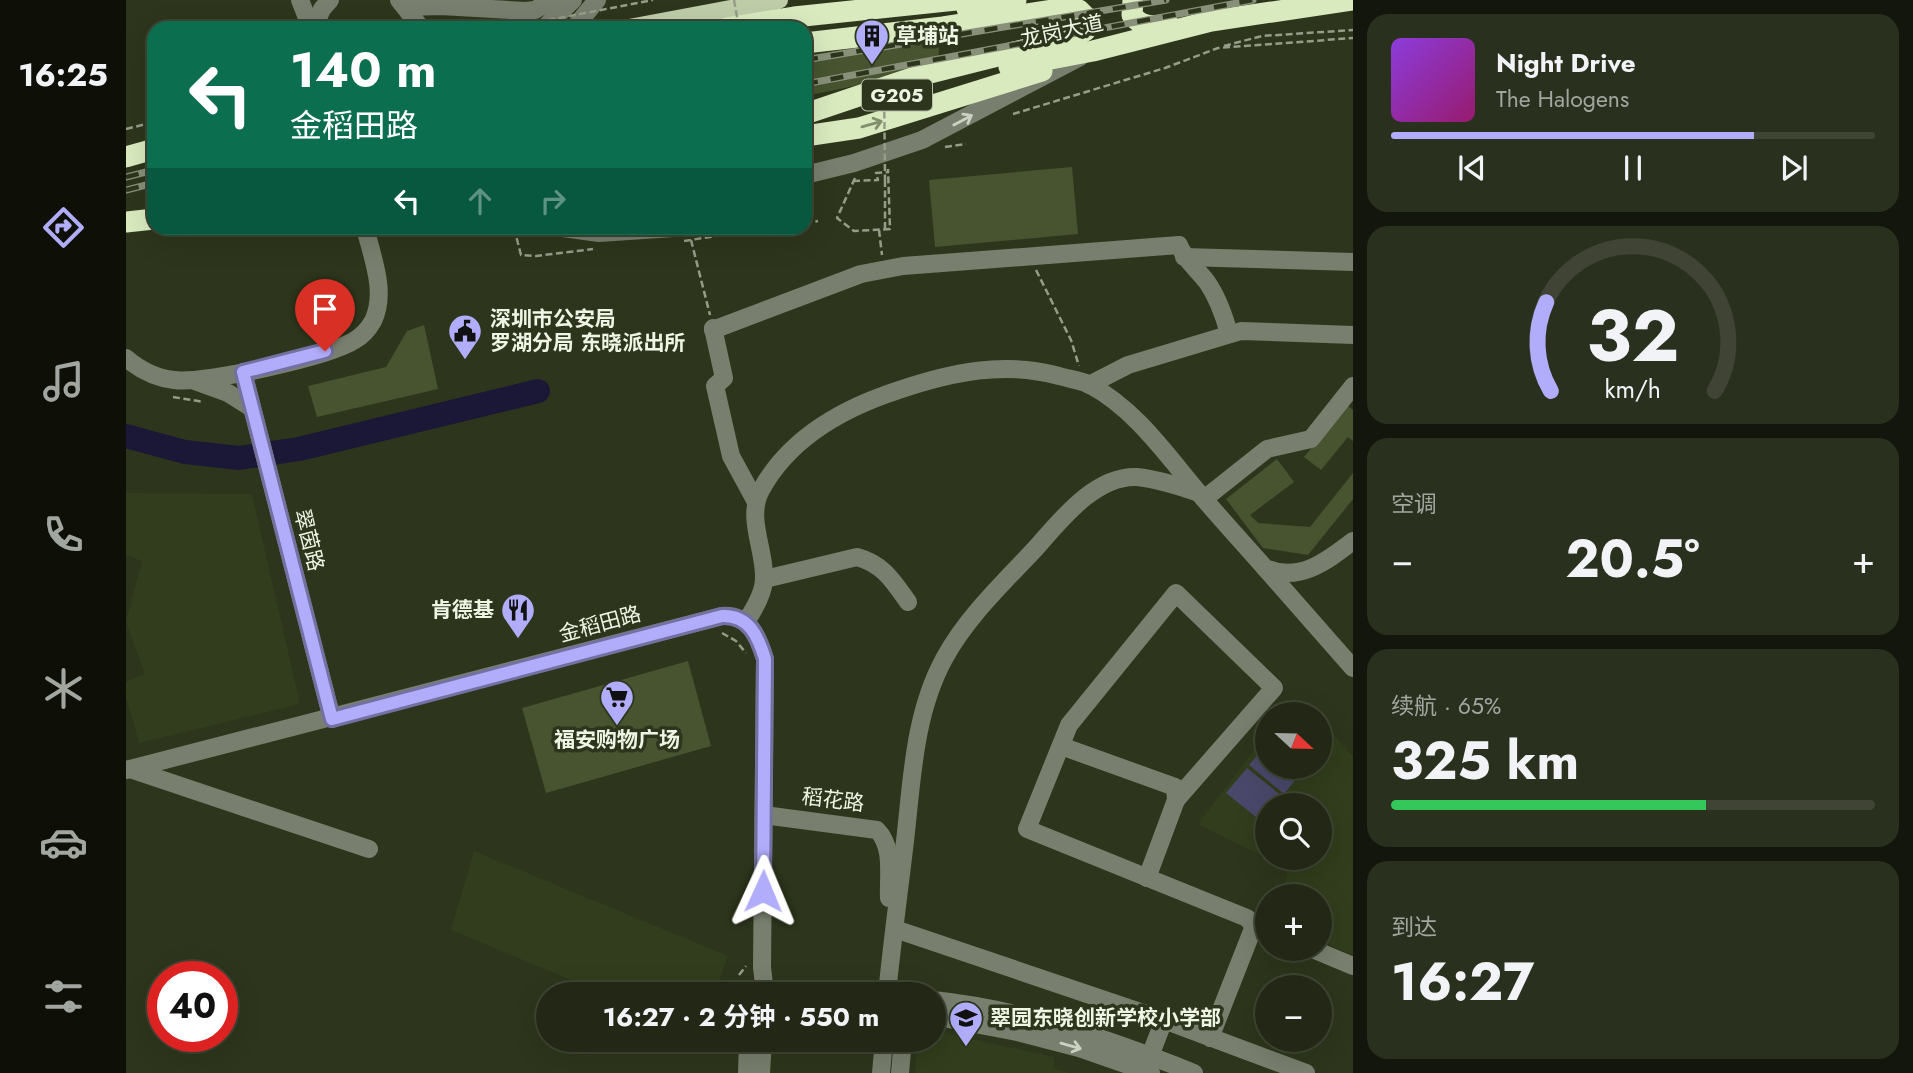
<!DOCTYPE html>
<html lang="zh">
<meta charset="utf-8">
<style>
:root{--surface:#222815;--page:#2a301e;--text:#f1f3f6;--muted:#a2a6a0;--line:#3f4434;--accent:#b1adfa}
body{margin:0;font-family:Jost,"Noto Sans SC",sans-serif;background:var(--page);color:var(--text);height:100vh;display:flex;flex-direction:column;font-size:26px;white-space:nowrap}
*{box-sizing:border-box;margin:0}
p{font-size:23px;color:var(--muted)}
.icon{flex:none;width:38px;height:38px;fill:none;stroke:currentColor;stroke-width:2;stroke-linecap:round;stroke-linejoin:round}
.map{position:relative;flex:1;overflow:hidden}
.details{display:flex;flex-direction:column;gap:14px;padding:14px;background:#13160c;width:560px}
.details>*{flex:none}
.hud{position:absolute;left:21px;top:21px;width:665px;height:214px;border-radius:21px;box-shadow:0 7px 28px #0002,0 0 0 2px var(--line);background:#0b6e4f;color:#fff;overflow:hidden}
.needle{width:46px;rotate:112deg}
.buttons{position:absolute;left:1129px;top:702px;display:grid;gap:14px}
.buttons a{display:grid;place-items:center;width:77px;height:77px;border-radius:50%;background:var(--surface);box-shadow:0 7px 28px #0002,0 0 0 2px var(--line);font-size:35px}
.speed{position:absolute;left:21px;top:961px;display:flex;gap:14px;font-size:35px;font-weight:700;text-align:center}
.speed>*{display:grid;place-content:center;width:91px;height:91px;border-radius:50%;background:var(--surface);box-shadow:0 7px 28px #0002,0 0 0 2px var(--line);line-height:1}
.speed .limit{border:10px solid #d22;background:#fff;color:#111}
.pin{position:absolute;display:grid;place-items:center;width:60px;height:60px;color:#fff;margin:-72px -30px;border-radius:50% 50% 50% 0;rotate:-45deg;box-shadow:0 0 7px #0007}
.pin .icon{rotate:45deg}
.me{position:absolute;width:77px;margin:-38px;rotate:1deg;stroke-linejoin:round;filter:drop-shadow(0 0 5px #0008)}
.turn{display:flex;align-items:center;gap:24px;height:147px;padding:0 28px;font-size:32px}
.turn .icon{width:91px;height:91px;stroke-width:2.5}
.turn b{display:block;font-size:49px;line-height:60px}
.lanes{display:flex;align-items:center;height:66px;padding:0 28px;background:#0003;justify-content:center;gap:35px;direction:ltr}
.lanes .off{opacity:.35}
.big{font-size:52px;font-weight:700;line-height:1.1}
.details .widget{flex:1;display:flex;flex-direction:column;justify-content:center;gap:10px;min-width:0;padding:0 24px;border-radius:21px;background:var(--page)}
.details .dial{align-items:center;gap:0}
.dial svg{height:182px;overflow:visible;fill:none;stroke:var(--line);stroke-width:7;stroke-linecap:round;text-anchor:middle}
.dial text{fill:var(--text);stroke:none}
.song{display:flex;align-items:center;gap:21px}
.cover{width:84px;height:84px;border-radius:10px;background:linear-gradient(135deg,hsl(270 70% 55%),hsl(320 70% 35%))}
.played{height:7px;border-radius:4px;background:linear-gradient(90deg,var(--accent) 75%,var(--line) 75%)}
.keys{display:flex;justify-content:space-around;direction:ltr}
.heat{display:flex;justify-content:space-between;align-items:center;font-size:38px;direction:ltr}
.charge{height:10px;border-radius:5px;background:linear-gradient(90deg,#34c759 65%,var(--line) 0)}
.trip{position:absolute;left:410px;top:982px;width:410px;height:70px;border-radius:35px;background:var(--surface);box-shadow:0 7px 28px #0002,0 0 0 2px var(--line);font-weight:700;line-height:70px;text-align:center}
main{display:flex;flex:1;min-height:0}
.tab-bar{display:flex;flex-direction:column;width:126px;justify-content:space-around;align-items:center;background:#0e1008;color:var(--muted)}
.tab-bar .icon{width:49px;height:49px}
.tab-bar .current{color:var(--accent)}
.tab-bar b{font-size:32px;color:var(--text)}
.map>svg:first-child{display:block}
</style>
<main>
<nav class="tab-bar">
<b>16:25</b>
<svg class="icon current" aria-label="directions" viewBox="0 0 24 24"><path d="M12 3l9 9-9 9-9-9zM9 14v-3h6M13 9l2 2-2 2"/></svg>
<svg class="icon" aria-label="music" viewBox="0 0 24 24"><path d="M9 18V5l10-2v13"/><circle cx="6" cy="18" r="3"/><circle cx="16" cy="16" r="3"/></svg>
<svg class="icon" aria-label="phone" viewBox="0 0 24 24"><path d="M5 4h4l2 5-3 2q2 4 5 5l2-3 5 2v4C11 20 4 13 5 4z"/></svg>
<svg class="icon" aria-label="climate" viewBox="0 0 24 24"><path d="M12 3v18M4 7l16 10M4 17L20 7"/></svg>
<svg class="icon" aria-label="car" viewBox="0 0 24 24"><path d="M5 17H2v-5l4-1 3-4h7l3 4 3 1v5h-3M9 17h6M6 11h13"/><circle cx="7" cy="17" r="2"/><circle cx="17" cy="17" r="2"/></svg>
<svg class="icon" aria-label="filters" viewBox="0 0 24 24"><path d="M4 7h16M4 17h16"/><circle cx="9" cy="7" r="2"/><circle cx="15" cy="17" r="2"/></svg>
</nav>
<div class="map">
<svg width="1227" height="1073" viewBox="0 0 1227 1073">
<rect width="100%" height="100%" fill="#2d361c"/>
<g fill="#313d1c" fill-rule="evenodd">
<path d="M0,493L126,494L174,704L13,743L0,696V682L19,674L0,622L16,561L0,555Z"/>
<path d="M1194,719L1227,757V955L1194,941V896H1156L1162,869L1072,824L1141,733V766H1194ZM1141,805H1194V858H1141Z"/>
<path d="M348,851L602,956L589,994H479L325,930Z"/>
<path d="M809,1031L928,1057V1068L943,1073H789L791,1040H807Z"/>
</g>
<g fill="#4a486a">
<path d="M1141,743V766L1178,769L1158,794L1123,765Z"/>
<path d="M1121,768L1156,796L1149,805H1141V814L1135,821L1100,793Z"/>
</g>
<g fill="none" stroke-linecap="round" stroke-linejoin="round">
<path stroke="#1b1737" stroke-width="24" d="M0,436L59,452L113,458L173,449L412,391"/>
</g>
<g fill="#47542f">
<path d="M807,34L813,49L812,69L679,96V56Z"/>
<path d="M946,167L952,234L809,247L803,180Z"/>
<path d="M298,325L312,389L191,417L182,386L260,367L281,331Z"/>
<path d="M1221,405L1227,410V441L1222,437L1195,470L1178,457Z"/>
<path d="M1151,459L1168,482L1124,515L1132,523L1184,527L1227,473V499L1182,555L1137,548L1100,499Z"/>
<path d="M562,661L585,746L420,793L396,708Z"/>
</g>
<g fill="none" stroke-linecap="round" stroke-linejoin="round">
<g stroke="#959c88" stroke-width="2.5" stroke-dasharray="7 3.5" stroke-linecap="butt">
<path d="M1098,46L1136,36L1227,30"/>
<path d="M887,114L1039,68L1092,48L1227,38"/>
<path d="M0,129L28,122"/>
<path d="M819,147L840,144"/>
<path d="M729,178L711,218L728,231L764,229L762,169"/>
<path d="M759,180V230"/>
<path d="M727,181L752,180L750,173L763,172"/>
<path d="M679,223L692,221"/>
<path d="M388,228L395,255L410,256L467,249"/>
<path d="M753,230L756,255"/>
<path d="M565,240L584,315"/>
<path d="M558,241L641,228"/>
<path d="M910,270L945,340L953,366"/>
<path d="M47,397L78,402"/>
<path d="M596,633L610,641L620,653"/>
<path d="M613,975L620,966"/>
</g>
<g stroke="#787f6e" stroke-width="18">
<path d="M174,0L185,28"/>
<path d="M273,0L295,28"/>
<path d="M280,7L315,6L399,11L409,10L426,0"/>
<path d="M188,28L196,9L204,0"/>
<path d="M418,28L447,0"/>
<path d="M448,28L471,0"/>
<path d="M679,175L728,163L796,140L954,57"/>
<path d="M437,228L473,233L548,228"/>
<path d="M1058,257L1227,262"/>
<path d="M587,328L598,378L589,386L605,456L630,502"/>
<path d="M587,330L735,274L777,266L1053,245C1059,260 1071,269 1081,282C1092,298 1098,315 1103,334"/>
<path d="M0,358C14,370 30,378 48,380C78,384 203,357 229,340C236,336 243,328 247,321C261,293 246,256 239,228"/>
<path d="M117,372L206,719"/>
<path d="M69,381L102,393L126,408"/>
<path d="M963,385L1002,365L1115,331L1227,335"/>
<path d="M1078,499L1141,449L1185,439L1227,386"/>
<path d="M1139,568L1227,668"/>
<path d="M639,579L731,557C757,564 767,581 782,602"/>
<path d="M620,622C628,609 638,593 638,578C639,549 620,518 635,490C664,437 717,408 773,390C826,372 878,361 933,376C943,379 955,380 964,385C1009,409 1040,454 1072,492C1094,518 1117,543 1139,568C1173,583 1201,561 1227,541"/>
<path d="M935,746L1049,787L1050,800L1021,878"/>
<path d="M4,769L243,849"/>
<path d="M0,770L596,616C623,614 632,636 639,659L636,967L639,994"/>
<path d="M1050,800L1148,688L1050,593L943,725L901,829L1121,918L1128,926L1084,1038"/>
<path d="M638,815L751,830C768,847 762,876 763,898"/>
<path d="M769,929L1038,1020L1180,1073"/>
<path d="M1184,948L1227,966"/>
<path d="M761,994C766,943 773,892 779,841C786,780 788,714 818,659C840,618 877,583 909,549C934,521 969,475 1011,477C1031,479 1053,486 1073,493"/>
<path d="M807,1000C896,1009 985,1040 1068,1073"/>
<path d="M807,1016L891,1032L953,1048L1025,1073"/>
<path d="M1024,1056L1038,1020"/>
<path d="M621,1073L622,1040"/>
<path d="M635,1073L637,1040"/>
<path d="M755,1073L758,1040"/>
<path d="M774,1073L777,1040"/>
</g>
<path stroke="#becca8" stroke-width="18" d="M503,28L653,0"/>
<g stroke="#d9eabf" stroke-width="21">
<path d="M1007,0L1006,15C1015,28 1028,26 1043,25"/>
<path d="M841,9L890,0"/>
<path d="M600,28L668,17L830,0"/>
<path d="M679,43L817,27L933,9L953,10L962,19L959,31L948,37L792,76L679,114"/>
<path d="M883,67L967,51L1085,21L1227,0"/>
<path d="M679,136L733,128L916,71"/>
<path d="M0,157L28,149"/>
<path d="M0,222L28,219"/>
</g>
<g stroke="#88907a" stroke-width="7">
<g id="rail">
<path d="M679,60L1040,0"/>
<path d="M679,84L1127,0"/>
<path d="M0,177L28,170"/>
<path d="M0,190L28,183"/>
</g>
</g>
<use href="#rail" stroke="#2d361c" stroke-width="4.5" stroke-dasharray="13" stroke-linecap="butt"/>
<g stroke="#959c88" stroke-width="2.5" stroke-dasharray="7 3.5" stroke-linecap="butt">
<path d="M608,0L613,28"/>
<path d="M381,28L527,0"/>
<path d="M758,80L759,180"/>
</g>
</g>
<defs><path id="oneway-shaft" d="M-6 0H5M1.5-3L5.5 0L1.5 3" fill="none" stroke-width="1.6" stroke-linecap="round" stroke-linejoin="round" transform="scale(1.75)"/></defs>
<g stroke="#cbd2c1">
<use href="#oneway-shaft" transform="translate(837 120) rotate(-28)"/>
<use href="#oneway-shaft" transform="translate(945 1046) rotate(16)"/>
</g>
<use stroke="#83906e" href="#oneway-shaft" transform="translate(746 124) rotate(-16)"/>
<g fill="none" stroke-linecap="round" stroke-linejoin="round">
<g stroke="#7370a2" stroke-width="18">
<path id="route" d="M199,351L117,372L206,719L596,616C623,615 632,636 639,659L637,891"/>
</g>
<use href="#route" stroke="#b1adfa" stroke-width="12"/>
</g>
<defs>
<g id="building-pin" transform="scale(1.75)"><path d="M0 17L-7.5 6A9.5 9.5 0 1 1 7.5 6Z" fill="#b1adfa" stroke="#2d361c"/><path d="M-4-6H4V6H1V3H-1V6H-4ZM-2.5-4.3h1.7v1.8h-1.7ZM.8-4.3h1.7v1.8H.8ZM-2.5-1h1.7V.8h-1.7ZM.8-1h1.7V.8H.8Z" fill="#111"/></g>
<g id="civic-pin" transform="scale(1.75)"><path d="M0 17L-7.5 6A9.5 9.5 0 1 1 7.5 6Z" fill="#b1adfa" stroke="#2d361c"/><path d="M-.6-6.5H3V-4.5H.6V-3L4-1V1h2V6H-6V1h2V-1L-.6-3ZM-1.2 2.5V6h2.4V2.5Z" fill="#111"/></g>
<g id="restaurant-pin" transform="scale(1.75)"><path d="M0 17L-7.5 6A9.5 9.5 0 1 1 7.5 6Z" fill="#b1adfa" stroke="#2d361c"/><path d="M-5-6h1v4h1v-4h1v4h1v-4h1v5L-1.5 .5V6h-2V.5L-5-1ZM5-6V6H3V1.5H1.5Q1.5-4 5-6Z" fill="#111"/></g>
<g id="supermarket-pin" transform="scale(1.75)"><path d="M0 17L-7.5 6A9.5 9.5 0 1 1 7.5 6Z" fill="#b1adfa" stroke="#2d361c"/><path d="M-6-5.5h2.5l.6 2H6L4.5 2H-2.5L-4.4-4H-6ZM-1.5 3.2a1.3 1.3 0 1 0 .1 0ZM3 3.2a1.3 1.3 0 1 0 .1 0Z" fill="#111"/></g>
<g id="school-pin" transform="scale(1.75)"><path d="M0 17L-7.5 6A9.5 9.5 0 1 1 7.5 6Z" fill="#b1adfa" stroke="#2d361c"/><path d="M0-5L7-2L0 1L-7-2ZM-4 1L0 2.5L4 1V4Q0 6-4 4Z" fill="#111"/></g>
</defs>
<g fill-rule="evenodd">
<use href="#building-pin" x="746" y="36"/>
<use href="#civic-pin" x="339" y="331"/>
<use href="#restaurant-pin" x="392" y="610"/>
<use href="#supermarket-pin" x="491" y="697"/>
<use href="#school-pin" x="840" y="1018"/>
</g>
<g text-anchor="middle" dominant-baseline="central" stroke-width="7" stroke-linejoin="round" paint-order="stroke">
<rect fill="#2d361c" stroke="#b5bca9" stroke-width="2" x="736" y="79.5" width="70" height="31" rx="5"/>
<g font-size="19" font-weight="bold" fill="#eff5e5">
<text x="771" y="95">G205</text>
</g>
<g font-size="21" fill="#eff5e5" stroke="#2d361c">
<text transform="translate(936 31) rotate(-12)">龙岗大道</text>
<text transform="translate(183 540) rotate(76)">翠茵路</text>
<text transform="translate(474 624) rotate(-15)">金稻田路</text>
<text transform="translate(707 800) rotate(7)">稻花路</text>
</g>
<g font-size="21" font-weight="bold" fill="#eff5e5" stroke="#2d361c" text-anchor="start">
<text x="770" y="36">草埔站</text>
<text x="364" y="319">深圳市公安局<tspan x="364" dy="24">罗湖分局 东晓派出所</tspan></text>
<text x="368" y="610" text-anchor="end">肯德基</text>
<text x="491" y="740" text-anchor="middle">福安购物广场</text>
<text x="864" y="1018">翠园东晓创新学校小学部</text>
</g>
</g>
</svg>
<div class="buttons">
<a><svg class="needle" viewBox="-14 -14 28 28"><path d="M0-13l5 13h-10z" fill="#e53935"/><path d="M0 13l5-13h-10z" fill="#a2a6a0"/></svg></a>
<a><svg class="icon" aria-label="search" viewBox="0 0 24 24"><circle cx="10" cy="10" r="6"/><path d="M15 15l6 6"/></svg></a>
<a>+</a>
<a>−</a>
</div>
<div class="speed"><div class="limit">40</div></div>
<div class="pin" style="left:199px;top:351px;background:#d93025"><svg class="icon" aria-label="arrive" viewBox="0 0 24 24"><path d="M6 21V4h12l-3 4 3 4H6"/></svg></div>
<svg class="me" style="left:637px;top:891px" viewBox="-20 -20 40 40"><path d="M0-17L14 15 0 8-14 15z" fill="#b1adfa" stroke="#fff" stroke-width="4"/></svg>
<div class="trip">16:27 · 2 分钟 · 550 m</div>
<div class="hud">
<div class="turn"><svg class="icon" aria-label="left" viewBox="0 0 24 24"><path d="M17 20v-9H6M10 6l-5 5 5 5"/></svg><div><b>140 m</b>金稻田路</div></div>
<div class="lanes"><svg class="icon" aria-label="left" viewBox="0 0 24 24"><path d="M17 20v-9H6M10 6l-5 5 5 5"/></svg><svg class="icon off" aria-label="ahead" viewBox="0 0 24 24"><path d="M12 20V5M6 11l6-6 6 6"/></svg><svg class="icon off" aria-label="right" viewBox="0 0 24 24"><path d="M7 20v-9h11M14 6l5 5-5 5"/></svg></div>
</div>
</div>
<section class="details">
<div class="widget">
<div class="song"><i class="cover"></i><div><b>Night Drive</b><p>The Halogens</p></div></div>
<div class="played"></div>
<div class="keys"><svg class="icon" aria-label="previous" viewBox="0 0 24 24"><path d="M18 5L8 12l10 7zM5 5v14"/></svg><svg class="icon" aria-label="pause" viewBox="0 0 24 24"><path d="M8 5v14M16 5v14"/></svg><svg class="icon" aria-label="next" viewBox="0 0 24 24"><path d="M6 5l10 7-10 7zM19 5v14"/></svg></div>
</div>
<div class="widget dial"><svg viewBox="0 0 100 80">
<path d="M14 69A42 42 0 1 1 86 69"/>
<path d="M14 69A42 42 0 0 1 12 30" stroke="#b1adfa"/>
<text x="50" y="56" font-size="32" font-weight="700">32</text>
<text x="50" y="72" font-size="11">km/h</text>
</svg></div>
<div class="widget"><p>空调</p>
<div class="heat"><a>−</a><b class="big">20.5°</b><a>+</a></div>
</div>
<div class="widget"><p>续航 · 65%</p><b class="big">325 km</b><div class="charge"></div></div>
<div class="widget"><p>到达</p><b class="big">16:27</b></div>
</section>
</main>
